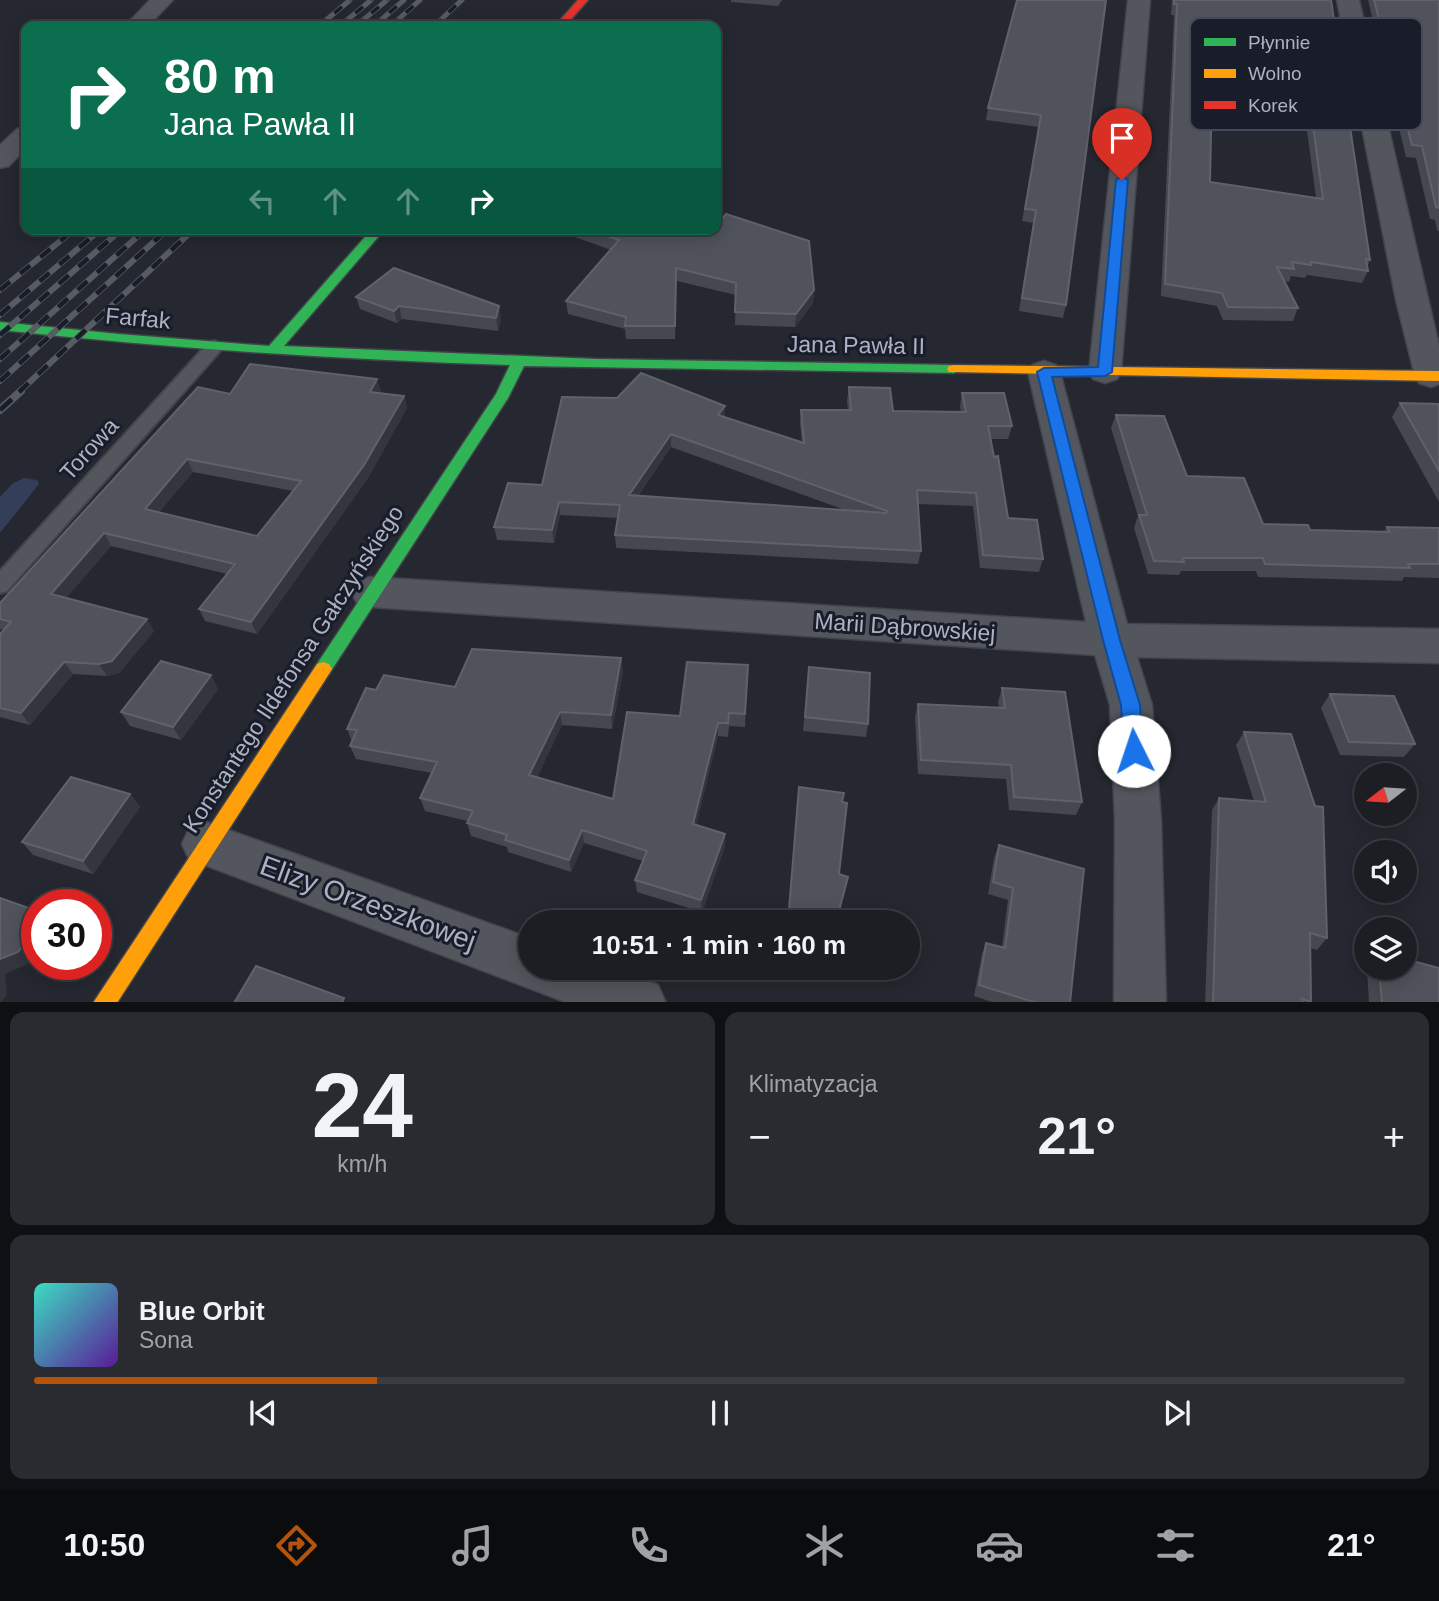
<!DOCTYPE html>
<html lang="pl">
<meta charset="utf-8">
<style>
:root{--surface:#1c1e24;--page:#292b31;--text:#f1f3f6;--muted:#a0a2a6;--line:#3a3c41;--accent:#b45309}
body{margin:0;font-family:Arial,sans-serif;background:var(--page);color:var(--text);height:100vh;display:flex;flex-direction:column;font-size:26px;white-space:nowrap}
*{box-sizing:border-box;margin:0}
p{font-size:23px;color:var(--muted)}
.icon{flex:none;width:38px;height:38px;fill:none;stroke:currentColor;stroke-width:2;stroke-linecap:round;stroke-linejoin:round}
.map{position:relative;height:1002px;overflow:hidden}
.details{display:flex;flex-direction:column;gap:10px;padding:10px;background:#0f1014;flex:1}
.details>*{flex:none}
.hud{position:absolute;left:21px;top:21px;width:700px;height:214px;border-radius:14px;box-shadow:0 4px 18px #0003,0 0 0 2px var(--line);background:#0b6e4f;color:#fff;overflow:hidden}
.needle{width:46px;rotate:253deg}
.fabs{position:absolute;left:1354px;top:763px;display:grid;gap:14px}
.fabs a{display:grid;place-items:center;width:63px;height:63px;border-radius:50%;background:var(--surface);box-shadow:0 4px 18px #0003,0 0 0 2px var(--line);font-size:35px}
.speed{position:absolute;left:21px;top:889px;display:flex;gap:14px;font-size:35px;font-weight:700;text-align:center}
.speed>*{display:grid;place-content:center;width:91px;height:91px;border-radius:50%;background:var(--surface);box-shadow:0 4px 18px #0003,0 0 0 2px var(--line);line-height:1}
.speed .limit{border:10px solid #d22;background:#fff;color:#111}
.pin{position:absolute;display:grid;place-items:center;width:60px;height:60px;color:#fff;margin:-72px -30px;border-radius:50% 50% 50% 0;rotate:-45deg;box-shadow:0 0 7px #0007}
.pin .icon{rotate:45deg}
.me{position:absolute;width:77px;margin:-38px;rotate:356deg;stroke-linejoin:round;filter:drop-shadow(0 0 5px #0008)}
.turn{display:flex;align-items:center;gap:24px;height:147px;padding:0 28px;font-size:32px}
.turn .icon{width:91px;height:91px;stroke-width:2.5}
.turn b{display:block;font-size:49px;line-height:60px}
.lanes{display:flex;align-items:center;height:66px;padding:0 28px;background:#0003;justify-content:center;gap:35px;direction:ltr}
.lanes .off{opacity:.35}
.big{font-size:52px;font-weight:800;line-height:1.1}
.details .tile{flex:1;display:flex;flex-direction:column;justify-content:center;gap:10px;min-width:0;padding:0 24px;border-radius:14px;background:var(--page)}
.details .dial{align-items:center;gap:0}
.dial b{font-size:91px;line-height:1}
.song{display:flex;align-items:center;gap:21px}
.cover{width:84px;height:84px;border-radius:10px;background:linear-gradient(135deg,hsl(170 70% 55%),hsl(270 70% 35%))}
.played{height:7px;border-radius:4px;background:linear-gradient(90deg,var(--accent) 25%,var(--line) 25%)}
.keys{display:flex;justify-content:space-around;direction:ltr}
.heat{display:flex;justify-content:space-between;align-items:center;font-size:38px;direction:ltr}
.details .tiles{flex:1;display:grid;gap:10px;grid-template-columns:1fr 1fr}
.tile:last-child{grid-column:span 2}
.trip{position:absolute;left:518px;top:910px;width:402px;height:70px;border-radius:35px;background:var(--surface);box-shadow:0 4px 18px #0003,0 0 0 2px var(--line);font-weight:800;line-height:70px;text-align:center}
.menu{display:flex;height:112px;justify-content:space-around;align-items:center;background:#0b0c0e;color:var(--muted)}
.menu .icon{width:49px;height:49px}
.menu .current{color:var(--accent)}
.menu b{font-size:32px;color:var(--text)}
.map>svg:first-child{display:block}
</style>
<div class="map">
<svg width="1439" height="1003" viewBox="0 0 1439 1003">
<rect width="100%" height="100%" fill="#252830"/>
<path fill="#343e59" d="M24,478L37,480L39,484L0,533V497L12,484Z"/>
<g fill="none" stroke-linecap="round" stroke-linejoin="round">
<g stroke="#42444b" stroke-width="4">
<path id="lane" d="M215,341L223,346L221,350L7,591L0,593V571L209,342Z"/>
</g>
<g stroke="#42444b" stroke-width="3">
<g id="street">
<path d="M150,0H173L148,26H125Z"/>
<path d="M1128,0H1150L1121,372L1117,379L1105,383L1093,379L1089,372Z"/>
<path d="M1337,0H1359L1439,346V384L1431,387L1419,383L1415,376L1396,300Z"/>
<path d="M26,126V148L9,166L0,168V145L17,129Z"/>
<path d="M1044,361L1056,365L1060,372L1127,624L1439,629V663L1137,657L1152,705L1161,820L1166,1003H1114L1115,820L1110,705L1095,655L371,607L357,603L351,592L357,581L371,577L1086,622L1028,372L1032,365Z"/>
<path d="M206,822L530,938V968H614L658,985L666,1003H568L189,859L182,844L189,829Z"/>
</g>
</g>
<g stroke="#42444b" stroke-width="3">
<path id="fast" d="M372,229H385L284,346L596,359L954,365L961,369L954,373L524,366L508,398L329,674L323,676L317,674L314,669L317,664L496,394L510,365C339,360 170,348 0,330V322L119,334L269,346Z"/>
</g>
<g stroke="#42444b" stroke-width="3">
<g id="slow">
<path d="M954,365L1439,371V381L949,372L947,369L949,366Z"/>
<path d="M323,662L329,664L332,669L329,674L117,1003H93L317,664Z"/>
</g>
</g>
<g stroke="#42444b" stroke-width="3">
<path id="jam" d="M578,0H588L565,26H555Z"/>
</g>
<use href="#lane" fill="#54565e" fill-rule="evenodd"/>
<use href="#street" fill="#54565e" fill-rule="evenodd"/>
<use href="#fast" fill="#30b455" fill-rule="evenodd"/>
<use href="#slow" fill="#ff9f0a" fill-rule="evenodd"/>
<use href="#jam" fill="#e5322d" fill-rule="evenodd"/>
<g stroke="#575b62" stroke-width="5">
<g id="rail-far2">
<path d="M319,26L350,0"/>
<path d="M340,26L371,0"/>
<path d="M356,26L387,0"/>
<path d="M374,26L404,0"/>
<path d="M391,26L420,0"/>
<path d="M434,26L462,0"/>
</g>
</g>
<g stroke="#575b62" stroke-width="6">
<g id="rail-far1">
<path d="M0,290L75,229"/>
<path d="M0,315L101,229"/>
<path d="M0,335L122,229"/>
<path d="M0,359L146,229"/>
<path d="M0,381L168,229"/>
<path d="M19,392L194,229"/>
</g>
</g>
<g stroke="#575b62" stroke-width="8">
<path id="rail" d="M0,410L21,391"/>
</g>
<use href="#rail-far2" stroke="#191d2a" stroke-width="3.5" stroke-dasharray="10" stroke-linecap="butt"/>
<use href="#rail-far1" stroke="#191d2a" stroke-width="4.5" stroke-dasharray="13" stroke-linecap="butt"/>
<use href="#rail" stroke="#191d2a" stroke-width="5" stroke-dasharray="16" stroke-linecap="butt"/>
</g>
<g fill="#45484f" fill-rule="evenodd">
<path d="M731,0H782L778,6L731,2Z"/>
<path d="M1106,0L1066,305L1063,318L1019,311L1033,223L1022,221L1039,127L986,120L988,108Z"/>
<path d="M1172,0H1331L1370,260L1367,267L1368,271L1362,283L1307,275L1305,278L1291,276L1289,282L1285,281L1298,308L1293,321L1223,320L1217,306L1161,296L1174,15H1171ZM1211,99L1271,107L1273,120L1306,123L1316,198L1210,182Z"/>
<path d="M1368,0H1439V231L1437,230L1435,220L1430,219L1416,158L1406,157Z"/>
<path d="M574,229H715L814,290L813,303L795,327L735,325L736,295L677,281L675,339H626L625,329L568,314L566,301L611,250L575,237Z"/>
<path d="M356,297L501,319L498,331L402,319L397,323L360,309Z"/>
<path d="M849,387L893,411L961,412L960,406L962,393L1012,426L1008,439H991L994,457L1008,518L1043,559L1039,572L980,568L973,506L917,504L921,551L918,564L616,548L615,535L618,518L560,515L554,543L497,540L494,527L542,485L562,397L725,417L802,443L800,423L801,410H848L847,400ZM671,447L845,510L638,496Z"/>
<path d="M381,391L380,393L404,396L407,408L368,478L257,634L205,621L199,609L227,574L111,546L66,598L154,631L119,673L107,676L73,674L30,725L0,717V634L4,630L0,629V603L230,394ZM193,472L293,491L257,536L159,512Z"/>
<path d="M1400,403L1439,404V502L1392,417Z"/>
<path d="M1116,415L1187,476L1263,524L1310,530L1384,531L1387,527L1439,528V578L1404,577L1402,581L1258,577L1256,571H1181L1179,575L1148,574L1134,528L1138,516L1111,428Z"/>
<path d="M621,658L623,672L612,729L562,725L537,777L613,799L680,716L748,665L745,727L729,726L728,737L718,736L696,825L725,846L702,912L637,892L635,880L643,861L584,843L571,872L508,852L507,847L471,836L467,823L468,821L425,811L420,798L432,773L356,759L350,746L352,742L347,729L376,690L455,687Z"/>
<path d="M809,667L868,724L866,737L803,731Z"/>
<path d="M1002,688L1082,802L1076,815L1009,810L1006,779L918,774L915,717L918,704L999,708L998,702Z"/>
<path d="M218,689L181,740L130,726L121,712Z"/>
<path d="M1330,694L1415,744L1404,757L1340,755L1321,708Z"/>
<path d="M1244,732L1327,938L1317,950L1310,948L1311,1002L1310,1003H1205L1212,810L1219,798L1254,801L1236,745Z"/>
<path d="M130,794L140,807L93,874L33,855L22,842Z"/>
<path d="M999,845L1070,1003H995L974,996L982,954L986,943L1002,947L1008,900L988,894L994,858Z"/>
<path d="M1367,968H1405L1439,1003H1369Z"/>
</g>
<g fill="#33363d">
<path d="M814,290L813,303L795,327L796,314Z"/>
<path d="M399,306L402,319L397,323L394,311Z"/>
<path d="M499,306L501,319L498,331L496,318Z"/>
<path d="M377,379L381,391L374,404L370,392Z"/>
<path d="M404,396L407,408L368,478L257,634L251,622Z"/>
<path d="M725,406V419L718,415Z"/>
<path d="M671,434V447L630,508L629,495Z"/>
<path d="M187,459L193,472L151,521L145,509Z"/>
<path d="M559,502L560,515L554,543L552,530Z"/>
<path d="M104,533L111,546L59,606L51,594Z"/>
<path d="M147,619L154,631L119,673L107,676L99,664Z"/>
<path d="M621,658L623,672L612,729L611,715Z"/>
<path d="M64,662L73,674L30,725L21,713Z"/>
<path d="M211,675L218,689L181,740L173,727Z"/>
<path d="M560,712L562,725L532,788L529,775Z"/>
<path d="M718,723V736L693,837V824Z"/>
<path d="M130,794L140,807L93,874L83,861Z"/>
<path d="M582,830L584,843L571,872L569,860Z"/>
<path d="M725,834V846L702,912L701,900Z"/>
<path d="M848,877L837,922H836Z"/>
<path d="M37,927V954L30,963L5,974L7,995L0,1003V959Z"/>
</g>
<g fill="#50535b" stroke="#5f626b" stroke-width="2" fill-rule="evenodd">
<path d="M1017,0H1106L1066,305L1022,298L1036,210L1025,209L1041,115L988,108Z"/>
<path d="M1174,0H1331L1370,260L1366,259L1368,271L1311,262V265L1292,262L1294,269L1277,267L1298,308L1228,307L1222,293L1165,284L1177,4H1174ZM1212,87L1275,95L1277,108L1311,111L1323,199L1210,182Z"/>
<path d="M1374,0H1439V208L1436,207L1422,146L1412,145Z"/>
<path d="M726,214L809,241L814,290L796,314L735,312L736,283L676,268L675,326H625L626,317L566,301L619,240L587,229H715Z"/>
<path d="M394,268L499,306L496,318L399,306L394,311L356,297Z"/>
<path d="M250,364L377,379L370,392L404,396L364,465L251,622L199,609L235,564L104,533L51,594L147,619L112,661L99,664L64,662L21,713L0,708V634L11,622L0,619V603L198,387L230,394ZM187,459L301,481L257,536L145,509Z"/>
<path d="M641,373L725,406L718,415L804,443L801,410H851L849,387L890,388L893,411L966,412L962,393H1004L1012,426H988L994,457L998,456L1008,518L1037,520L1043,559L983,555L976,493L917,490L921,551L615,535L620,505L559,502L552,530L494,527L508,483L542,485L562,397L617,398ZM671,434L887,511L886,513L629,495Z"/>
<path d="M1400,403L1439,404V471Z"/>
<path d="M1116,415L1164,416L1187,476L1244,478L1263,524L1308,525L1310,530L1390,532L1387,527L1439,528V564H1408L1410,568L1265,564L1263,558H1183L1184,562L1154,561L1139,515H1147Z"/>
<path d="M472,649L621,658L611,715L560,712L529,775L613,799L627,712L680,716L687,662L748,665L745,714L729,713L728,723H718L693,824L725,834L701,900L635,880L647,851L582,830L569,860L505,840L507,835L467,823L473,811L420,798L437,762L350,746L357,730L347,729L366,688L376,690L384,675L455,687Z"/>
<path d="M161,661L211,675L173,727L121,712Z"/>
<path d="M809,667L870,673L868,724L805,717Z"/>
<path d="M1002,688L1065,692L1082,802L1014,797L1011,765L921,760L918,704L1005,708Z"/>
<path d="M1330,694L1394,696L1415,744L1349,742Z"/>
<path d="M1244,732L1291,734L1315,806L1323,807L1327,938L1310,933L1311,1002L1302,999L1303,1003H1213L1219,798L1266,802Z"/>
<path d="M71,777L130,794L83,861L22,842Z"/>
<path d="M799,787L844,793L842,802L847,803L839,874L848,877L836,922H788Z"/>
<path d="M999,845L1084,869L1070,1003H1037L979,985L986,943L1005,948L1013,888L993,882Z"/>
<path d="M0,898L37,911V927L18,952L0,959Z"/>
<path d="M1405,959L1439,968V1003H1382L1379,968H1405Z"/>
<path d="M256,966L344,998L342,1003H234Z"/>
</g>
<path fill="#1a73e8" stroke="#114b97" stroke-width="2" d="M1122,176L1128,180L1112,372L1105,376L1052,377L1120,640L1140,705L1143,751L1141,757L1134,759L1127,757L1124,751L1121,705L1103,640L1037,372L1044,368L1098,367L1116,180Z"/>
<g text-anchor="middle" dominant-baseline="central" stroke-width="6" stroke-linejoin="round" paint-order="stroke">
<g font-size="23" fill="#adb2c2" stroke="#191d2a">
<text transform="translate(138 318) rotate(5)">Farfak</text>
<text transform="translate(856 345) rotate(1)">Jana Pawła II</text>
<text transform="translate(89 449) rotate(-48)">Torowa</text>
<text transform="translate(905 627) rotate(4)">Marii Dąbrowskiej</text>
<text transform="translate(293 669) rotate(-57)">Konstantego Ildefonsa Gałczyńskiego</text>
</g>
<g font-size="28" fill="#adb2c2" stroke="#191d2a">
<text transform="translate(368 903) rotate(20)">Elizy Orzeszkowej</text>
</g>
</g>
<rect x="1190" y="18" width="232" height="112" rx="10" fill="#191d2a" stroke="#454a58" stroke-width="2"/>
<rect x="1204" y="38" width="32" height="8" fill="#30b455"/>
<rect x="1204" y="69" width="32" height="9" fill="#ff9f0a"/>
<rect x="1204" y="101" width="32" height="8" fill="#e5322d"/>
<g font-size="19" fill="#adb2c2">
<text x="1248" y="49">Płynnie</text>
<text x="1248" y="80">Wolno</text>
<text x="1248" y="112">Korek</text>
</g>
</svg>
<div class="fabs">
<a><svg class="needle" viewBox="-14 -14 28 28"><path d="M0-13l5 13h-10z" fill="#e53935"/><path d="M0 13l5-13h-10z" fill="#a0a2a6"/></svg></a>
<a><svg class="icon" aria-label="sound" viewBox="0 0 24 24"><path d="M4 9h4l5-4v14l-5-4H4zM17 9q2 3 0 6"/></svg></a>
<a><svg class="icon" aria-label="layers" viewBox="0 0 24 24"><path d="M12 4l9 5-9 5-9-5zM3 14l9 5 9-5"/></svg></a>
</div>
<div class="speed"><div class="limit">30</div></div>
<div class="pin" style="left:1122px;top:180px;background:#d93025"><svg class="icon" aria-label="arrive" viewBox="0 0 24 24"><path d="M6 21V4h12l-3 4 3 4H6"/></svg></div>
<svg class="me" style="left:1134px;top:751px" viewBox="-20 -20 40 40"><circle r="19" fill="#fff"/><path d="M0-13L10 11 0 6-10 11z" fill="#1a73e8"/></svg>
<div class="trip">10:51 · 1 min · 160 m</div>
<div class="hud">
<div class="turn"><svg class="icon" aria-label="right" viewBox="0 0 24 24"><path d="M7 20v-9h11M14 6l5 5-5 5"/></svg><div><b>80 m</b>Jana Pawła II</div></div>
<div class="lanes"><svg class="icon off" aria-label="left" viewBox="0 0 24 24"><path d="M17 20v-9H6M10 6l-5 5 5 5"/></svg><svg class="icon off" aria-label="ahead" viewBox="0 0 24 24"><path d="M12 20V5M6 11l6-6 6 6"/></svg><svg class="icon off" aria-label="ahead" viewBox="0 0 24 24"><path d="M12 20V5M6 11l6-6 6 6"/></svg><svg class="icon" aria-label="right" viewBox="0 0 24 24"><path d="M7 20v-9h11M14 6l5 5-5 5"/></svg></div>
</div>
</div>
<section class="details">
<div class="tiles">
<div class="tile dial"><b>24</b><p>km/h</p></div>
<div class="tile"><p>Klimatyzacja</p>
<div class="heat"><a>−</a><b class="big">21°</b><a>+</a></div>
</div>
<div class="tile">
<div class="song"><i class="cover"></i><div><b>Blue Orbit</b><p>Sona</p></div></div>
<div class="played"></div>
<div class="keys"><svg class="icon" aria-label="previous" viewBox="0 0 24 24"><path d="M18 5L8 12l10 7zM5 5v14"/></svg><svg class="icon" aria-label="pause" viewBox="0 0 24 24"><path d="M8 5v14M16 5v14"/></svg><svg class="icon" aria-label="next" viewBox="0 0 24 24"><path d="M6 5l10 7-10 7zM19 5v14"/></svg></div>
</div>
</div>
</section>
<nav class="menu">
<b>10:50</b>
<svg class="icon current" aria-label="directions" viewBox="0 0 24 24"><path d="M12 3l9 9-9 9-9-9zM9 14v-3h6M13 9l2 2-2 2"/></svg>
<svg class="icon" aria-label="music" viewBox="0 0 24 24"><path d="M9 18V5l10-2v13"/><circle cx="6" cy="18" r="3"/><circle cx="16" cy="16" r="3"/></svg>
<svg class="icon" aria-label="phone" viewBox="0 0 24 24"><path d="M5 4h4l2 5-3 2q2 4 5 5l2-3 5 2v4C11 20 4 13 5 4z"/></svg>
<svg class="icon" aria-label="climate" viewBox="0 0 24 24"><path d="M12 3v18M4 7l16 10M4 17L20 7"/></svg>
<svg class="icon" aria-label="car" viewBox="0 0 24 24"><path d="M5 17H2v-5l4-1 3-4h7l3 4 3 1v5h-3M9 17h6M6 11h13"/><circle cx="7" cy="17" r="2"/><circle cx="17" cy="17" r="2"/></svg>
<svg class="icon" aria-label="filters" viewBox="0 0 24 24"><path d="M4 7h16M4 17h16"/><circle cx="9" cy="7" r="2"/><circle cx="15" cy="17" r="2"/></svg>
<b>21°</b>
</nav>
